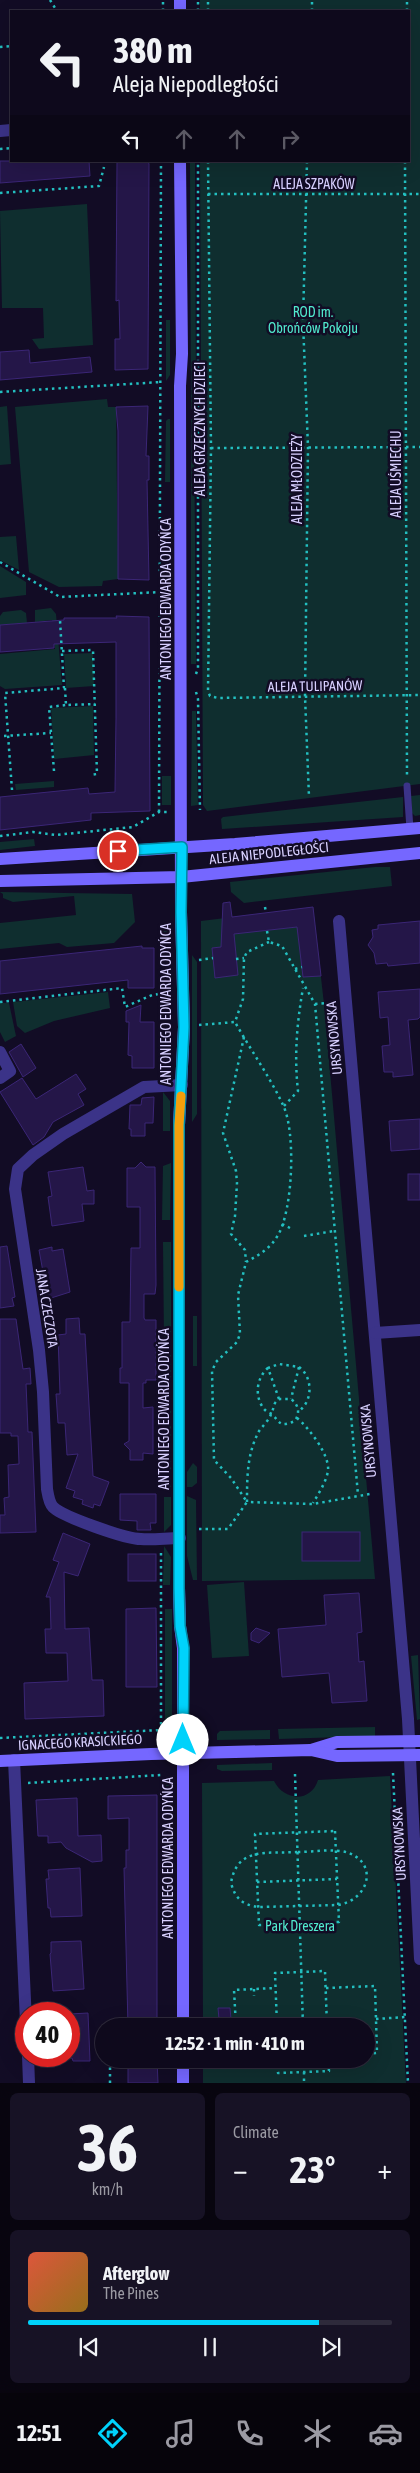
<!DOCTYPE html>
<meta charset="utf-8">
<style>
:root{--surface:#0e091c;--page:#171225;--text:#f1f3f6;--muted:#9b9aa3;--line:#2e2a3b;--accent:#00d2fb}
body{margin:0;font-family:"Asap Condensed",sans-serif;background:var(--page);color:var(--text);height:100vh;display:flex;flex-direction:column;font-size:19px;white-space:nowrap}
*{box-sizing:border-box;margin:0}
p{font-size:16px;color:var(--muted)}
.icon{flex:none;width:28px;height:28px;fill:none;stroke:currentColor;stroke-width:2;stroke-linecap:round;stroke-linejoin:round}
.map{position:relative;height:2083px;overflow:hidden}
.sheet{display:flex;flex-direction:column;gap:10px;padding:10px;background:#08050f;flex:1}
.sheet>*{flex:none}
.hud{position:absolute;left:10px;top:10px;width:400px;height:152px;border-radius:0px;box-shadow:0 5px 20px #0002,0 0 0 1px var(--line);background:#0e091c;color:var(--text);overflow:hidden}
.speed{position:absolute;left:15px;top:2002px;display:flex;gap:10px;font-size:25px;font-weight:700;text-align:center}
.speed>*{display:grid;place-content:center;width:65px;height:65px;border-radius:50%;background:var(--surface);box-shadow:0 5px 20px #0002,0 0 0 1px var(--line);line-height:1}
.speed .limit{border:8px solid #d22;background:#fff;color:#111}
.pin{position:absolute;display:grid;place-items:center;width:42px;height:42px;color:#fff;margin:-21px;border:2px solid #fff;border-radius:50%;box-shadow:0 1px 5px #0007}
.me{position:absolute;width:55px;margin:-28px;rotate:0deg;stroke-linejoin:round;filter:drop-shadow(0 0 4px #0008)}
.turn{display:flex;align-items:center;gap:18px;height:105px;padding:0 20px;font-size:22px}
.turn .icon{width:65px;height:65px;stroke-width:2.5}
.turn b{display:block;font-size:35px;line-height:42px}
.lanes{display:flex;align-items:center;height:48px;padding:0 20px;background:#0003;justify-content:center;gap:25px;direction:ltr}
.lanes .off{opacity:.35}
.big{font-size:38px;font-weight:700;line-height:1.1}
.sheet .tile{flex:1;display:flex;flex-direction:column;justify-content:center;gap:8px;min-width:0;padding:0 18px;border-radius:8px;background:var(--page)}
.sheet .dial{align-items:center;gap:0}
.dial b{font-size:65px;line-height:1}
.song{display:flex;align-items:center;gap:15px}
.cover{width:60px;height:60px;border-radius:8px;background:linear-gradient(135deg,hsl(10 70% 55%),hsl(40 70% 35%))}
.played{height:5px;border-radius:2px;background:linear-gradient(90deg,var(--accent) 80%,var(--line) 80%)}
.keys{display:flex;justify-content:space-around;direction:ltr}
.heat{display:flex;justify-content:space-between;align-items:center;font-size:28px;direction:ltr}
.sheet .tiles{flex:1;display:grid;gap:10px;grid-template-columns:1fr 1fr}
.tile:last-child{grid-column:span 2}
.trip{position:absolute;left:95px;top:2018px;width:280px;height:50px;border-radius:25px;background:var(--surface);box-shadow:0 5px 20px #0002,0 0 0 1px var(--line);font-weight:700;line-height:50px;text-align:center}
.tab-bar{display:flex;height:80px;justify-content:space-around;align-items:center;background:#06040b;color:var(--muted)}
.tab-bar .icon{width:35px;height:35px}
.tab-bar .active{color:var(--accent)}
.tab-bar b{font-size:22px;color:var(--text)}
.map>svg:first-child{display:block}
</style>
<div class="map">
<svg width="420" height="2083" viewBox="0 0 420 2083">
<rect width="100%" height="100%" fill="#120c25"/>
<g fill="#0f2e2f">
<path d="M200,0H420V784L207,811L203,805L200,161H409V11H200Z"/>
<path d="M190,161H195L196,406L191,409Z"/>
<path d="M87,204L93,345L39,349L32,339L44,338L43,308H2L0,211Z"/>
<path d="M166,320H170V375L166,381Z"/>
<path d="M107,399L108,407H116L118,579L103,581L102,586L59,587L29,572L15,407Z"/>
<path d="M7,406L11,464L0,465V407Z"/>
<path d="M194,418L196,664H191V419Z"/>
<path d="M168,419H170V482H165L166,421Z"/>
<path d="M16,536L19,570L0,560V537Z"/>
<path d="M166,548H171L170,583L166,590Z"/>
<path d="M0,566L26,582V595L0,598Z"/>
<path d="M51,608L56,614L62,685L5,689L0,686V654L55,649L52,620L35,622V610Z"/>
<path d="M21,610L26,613L27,623L0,625V616L3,612Z"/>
<path d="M93,653L94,686L66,688L64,654Z"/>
<path d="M93,706L94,755L54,759L51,708Z"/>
<path d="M192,711H196L198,805L191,806Z"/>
<rect x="162" y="776" width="9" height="29"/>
<path d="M54,781V787L16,790L15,784Z"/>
<path d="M420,795V815L415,816L412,813L411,796Z"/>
<path d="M403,797V817L222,829L221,819L223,817Z"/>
<path d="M34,839L35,846L0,850V842Z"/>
<path d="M375,867H390L392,886L244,903L231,892L230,882Z"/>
<path d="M0,892L132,894L135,922L114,943L67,947L59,943L0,949V923L76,915L74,896L13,902L3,898V894Z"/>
<path d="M313,907L324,1004L375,1579L202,1581L201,921Z"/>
<path d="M163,930H170L168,987H163Z"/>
<path d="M192,955L197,962V1114L192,1122Z"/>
<path d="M108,992L110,1008L54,1021L25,1033L17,1026L13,1002Z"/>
<path d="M0,1003H9L16,1036L5,1042L0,1032Z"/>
<path d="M163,1092L170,1101V1131H163Z"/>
<path d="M171,1163L170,1220H162L163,1166Z"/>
<path d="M163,1242H171V1340L164,1341Z"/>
<rect x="193" y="1316" width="4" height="50"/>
<path d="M163,1350H171V1382H162Z"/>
<rect x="164" y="1405" width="7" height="47"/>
<rect x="163" y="1461" width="8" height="27"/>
<path d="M193,1463L197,1467V1483L192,1487H187V1472Z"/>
<path d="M187,1496L196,1500L197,1580H193L187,1556Z"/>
<path d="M164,1497H171V1525L164,1532Z"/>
<path d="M164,1546L171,1557L170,1585H163Z"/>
<path d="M244,1582L249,1656L212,1658L207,1585Z"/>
<rect x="165" y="1609" width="7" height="111"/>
<path d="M418,1655L420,1719L417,1720L411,1656Z"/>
<path d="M375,1727V1736L279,1739L278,1729Z"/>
<path d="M270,1730V1739L217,1740V1734L220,1731Z"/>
<path d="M272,1763V1770L222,1771L217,1769V1765Z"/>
<path d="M390,1776L406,2083H203V2059H366V2026H203L202,1783L274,1781C284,1801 311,1803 318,1780Z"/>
<path d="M166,1781H173V1829H167Z"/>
</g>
<g fill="#241648" stroke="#3b2676">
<path d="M0,161H89L90,176L0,183Z"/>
<path d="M117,161H148L149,164L148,369L115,370V339H120L119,300L116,301Z"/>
<path d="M29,350L30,363L90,357L92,372L0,380V352Z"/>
<path d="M148,406L146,456H149V480H147L149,580L118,579V431L116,407Z"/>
<path d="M116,616L149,617L150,811L91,813V820L0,830V797L88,788L89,794L115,792L116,718V642L54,644V648L0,652V625L64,620V618H117Z"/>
<path d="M230,902L232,917L313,907L321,976L303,977L297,927L234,934L238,975L215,978L212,948L221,947L223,903Z"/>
<path d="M420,921V963L388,966L387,963L376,964L374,953L368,945L373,937L372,930L378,929V925Z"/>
<path d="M142,946V948H154V988H128V980L0,994V961Z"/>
<path d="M420,989V1017L418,1019L408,1020L413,1075L393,1077V1072H384L382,1046L390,1045L388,1017L380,1018L378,992Z"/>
<path d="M141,1005L140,1022H154V1068H132V1056L128,1055L129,1022H126V1011Z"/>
<path d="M21,1044L36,1068L23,1077L9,1052Z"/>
<path d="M76,1074L86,1089L78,1094L84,1105L53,1122L44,1137L33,1145L0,1092L22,1078L36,1099Z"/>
<path d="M154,1097L153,1123H145V1136H131V1129H129L130,1105H141L142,1098Z"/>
<path d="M420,1119V1149L391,1151L389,1121Z"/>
<path d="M141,1162L146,1167H155L156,1285L155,1294H144V1318L145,1320H156V1380H146V1383H143V1408L153,1407V1454L143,1453V1460H130V1450L124,1444L129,1441V1383H120V1368H122V1322H130L131,1248H140V1207H127V1168H135Z"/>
<path d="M83,1167L87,1191L94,1190V1204H82L84,1221L52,1226L48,1197L52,1196L48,1172Z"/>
<rect x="408" y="1174" width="12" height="26"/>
<path d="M7,1246L15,1297L12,1298L14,1306L0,1308V1247Z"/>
<path d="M52,1247V1251L63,1249L70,1292L48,1299L39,1250Z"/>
<path d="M79,1318L80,1334H85L93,1476L109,1482L100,1506L94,1504L93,1508L82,1504L83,1500L73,1497L75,1491L66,1488L78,1454L67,1455L65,1423H58L56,1394H60L58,1335L66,1334V1319Z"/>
<path d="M0,1319H16L23,1369L30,1368L31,1384H26L27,1407L28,1432H32L36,1532L0,1533V1515H5L4,1498L9,1497L8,1465L19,1464L18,1436H11V1433H0Z"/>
<path d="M120,1494H156V1523H150L151,1530H137V1521L120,1520Z"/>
<rect x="302" y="1532" width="58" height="29"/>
<path d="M63,1533L90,1544L78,1576L64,1572L65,1629L89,1628L92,1680H103L104,1716L25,1719L24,1683L68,1681L67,1653H46L45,1629H51L50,1597H46L59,1562L53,1560Z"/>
<rect x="128" y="1554" width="28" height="27"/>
<path d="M359,1593L362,1632L357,1633L359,1662L364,1661L367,1701L332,1703L329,1673L282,1677L278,1629L326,1625L324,1595Z"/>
<path d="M156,1608L157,1687H126V1609Z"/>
<path d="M256,1628L270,1633L259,1643L251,1640V1633Z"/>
<path d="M157,1795V2026H128L124,1868H126V1850H129V1818L108,1819V1796Z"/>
<path d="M77,1798L78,1836L101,1835L102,1861L92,1862L66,1848L61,1842L48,1843V1836H38L36,1800Z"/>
<path d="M80,1868L82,1916L51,1917L50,1908H48L46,1879H49L48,1870Z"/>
<path d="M81,1941L84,1989L53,1991L50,1954L51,1953V1942Z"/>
<path d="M218,2008H230L231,2019H219Z"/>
<path d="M88,2013L90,2061H73L72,2058H69V2018L70,2014Z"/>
<path d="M128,2059H157L158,2083H128Z"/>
</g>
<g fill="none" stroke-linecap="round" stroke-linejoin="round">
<g stroke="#23bfc0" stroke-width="2.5" stroke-dasharray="2.5 4" stroke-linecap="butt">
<path d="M50,0L57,11"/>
<path d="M163,11V0"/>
<path d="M198,11V0"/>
<path d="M208,11V0"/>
<path d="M312,11V0"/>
<path d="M407,11V0"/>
<path d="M0,47L11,46"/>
<path d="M0,149L11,148"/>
<path d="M208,161L211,448L208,691L210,696L218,698L420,695"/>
<path d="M307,161L303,322L308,447L305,696L309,797"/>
<path d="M405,161L407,777"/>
<path d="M0,193L99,186L104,167"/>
<path d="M208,194H420"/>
<path d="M0,392L161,382"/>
<path d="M211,448L420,447"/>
<path d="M0,562L60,597L161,592"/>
<path d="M62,651L93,650L97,774L90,775"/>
<path d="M196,674L198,668V161"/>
<path d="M65,688L66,705L95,704"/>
<path d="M196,692L198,699L200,810"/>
<path d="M4,736L51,733"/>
<path d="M54,771L49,707L66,705"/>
<path d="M12,790L5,693L64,688L60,620"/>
<path d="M159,812L161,161"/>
<path d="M0,836L33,832L56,835L133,827L159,812H167"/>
<path d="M265,907L266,913"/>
<path d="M267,931L269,942L282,946L315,1004L358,1495"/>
<path d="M236,959L244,958"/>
<path d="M199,960L213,958"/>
<path d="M295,969L302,967"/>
<path d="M0,1002L122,988L125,1007L152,995L159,994"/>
<path d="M315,1004L327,1003"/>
<path d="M199,1025L235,1022L243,999L244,958L247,952L269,942"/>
<path d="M244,1037L223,1133L236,1171L237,1183L235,1216L231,1234L245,1250L246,1262"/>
<path d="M284,1106L298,1091C294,1055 297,1023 303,988"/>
<path d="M282,1224L290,1228"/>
<path d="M304,1236L334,1231"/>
<path d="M299,1367C313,1377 313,1401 299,1411"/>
<path d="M268,1368C256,1378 254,1398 265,1410C267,1412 270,1413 272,1414C281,1424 280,1427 295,1421C300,1413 299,1405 291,1399H280C272,1403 275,1407 271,1414C269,1421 261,1427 258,1433C247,1455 247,1478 247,1502L313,1504L370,1494"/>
<path d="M279,1399L268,1368L279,1364L299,1367L291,1399"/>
<path d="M297,1418C309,1428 330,1455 328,1471C326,1482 319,1493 313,1503"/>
<path d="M199,1529H228L247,1502L231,1478L214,1460L212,1371L216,1362L237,1342L240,1334L238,1295L246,1262C259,1255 271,1248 278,1235C293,1210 296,1131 283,1105C270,1077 250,1049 235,1022"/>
<path d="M161,1553V1740"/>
<path d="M0,1738L161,1730"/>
<path d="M393,1773L408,2083"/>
<path d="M295,1774L303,2026"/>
<path d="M28,1783L161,1775"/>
<path d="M335,1831L339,1922L259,1925L255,1834Z"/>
<path d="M298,1852C313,1852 335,1848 349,1853C379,1865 368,1900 338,1905L259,1907C242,1905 235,1898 231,1883C237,1846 268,1854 298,1852Z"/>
<path d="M257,1882L337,1879"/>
<path d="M326,1988L375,1986L377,2053L366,2054"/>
<path d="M254,1989V1996"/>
<path d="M376,2019L405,2017"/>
<path d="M327,2021H343"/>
<path d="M200,2023L236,2022"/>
<path d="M236,2026L234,1990L275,1988"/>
<path d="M277,2026L275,1973L325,1971L327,2026"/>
<path d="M278,2059V2073L329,2071L328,2059"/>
<path d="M304,2059V2083"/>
<path d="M110,2083V2059"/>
</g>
<path stroke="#3b3388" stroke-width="7" d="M407,786L410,829"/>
<g stroke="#3b3388" stroke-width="12">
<path d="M0,131L11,130"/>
<path d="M339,921L408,1719L420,1959"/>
<path d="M0,1052L10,1071L0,1078"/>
<path d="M375,1333L420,1330"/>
<path d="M180,1538C167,1538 153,1540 141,1539C126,1539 63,1517 53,1507C49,1503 48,1495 47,1489L43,1392L39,1350L15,1189L18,1169L33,1155L63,1134L144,1087L182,1085"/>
<path d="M14,1760L26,2022"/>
<path d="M28,2056L29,2083"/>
</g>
<g stroke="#7567ff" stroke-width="12">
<path d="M180,11V0"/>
<path d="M180,161L182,354L180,386L181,912L184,1027L179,1125V1588L180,1626L183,1648V2026"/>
<path d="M0,859L235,844L420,828"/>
<path d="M0,881L181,877L420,853"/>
<path d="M311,1750L337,1742L420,1741"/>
<path d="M0,1761L151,1754L311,1750L337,1756L420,1755"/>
<path d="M183,2059V2083"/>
</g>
</g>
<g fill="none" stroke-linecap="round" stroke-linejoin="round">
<g stroke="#0088a3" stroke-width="12">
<path id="route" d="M118,851L182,847L181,912L184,1027L179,1125V1588L180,1626L184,1648L183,1740"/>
</g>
<use href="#route" stroke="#00d2fb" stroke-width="9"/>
<path stroke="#f59e0b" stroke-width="9" d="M179,1287V1125L181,1096"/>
</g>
<g text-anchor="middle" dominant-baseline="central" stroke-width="5" stroke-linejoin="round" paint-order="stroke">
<g font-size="14" fill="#d8d0ff" stroke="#120c25">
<text x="314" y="184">ALEJA SZPAKÓW</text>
<text transform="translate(200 429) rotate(-90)">ALEJA GRZECZNYCH DZIECI</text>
<text transform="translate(396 474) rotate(-90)">ALEJA UŚMIECHU</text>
<text transform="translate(297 479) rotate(-90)">ALEJA MŁODZIEŻY</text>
<text transform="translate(166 599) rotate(-90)">ANTONIEGO EDWARDA ODYŃCA</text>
<text transform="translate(315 686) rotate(-1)">ALEJA TULIPANÓW</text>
<text transform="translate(269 853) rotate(-6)">ALEJA NIEPODLEGŁOŚCI</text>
<text transform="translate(166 1004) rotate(-90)">ANTONIEGO EDWARDA ODYŃCA</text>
<text transform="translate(334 1038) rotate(-95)">URSYNOWSKA</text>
<text transform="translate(47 1308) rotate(81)">JANA CZECZOTA</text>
<text transform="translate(164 1409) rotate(-90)">ANTONIEGO EDWARDA ODYŃCA</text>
<text transform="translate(368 1441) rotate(-95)">URSYNOWSKA</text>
<text transform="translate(80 1742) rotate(-3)">IGNACEGO KRASICKIEGO</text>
<text transform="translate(399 1844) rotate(-93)">URSYNOWSKA</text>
<text transform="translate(168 1858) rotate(-90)">ANTONIEGO EDWARDA ODYŃCA</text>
</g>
<g font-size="14" fill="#51eace" stroke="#120c25">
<text x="313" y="312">ROD im.<tspan x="313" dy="16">Obrońców Pokoju</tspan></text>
<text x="300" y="1926">Park Dreszera</text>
</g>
</g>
</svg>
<div class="speed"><div class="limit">40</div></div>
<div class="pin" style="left:118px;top:851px;background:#d93025"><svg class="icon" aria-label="arrive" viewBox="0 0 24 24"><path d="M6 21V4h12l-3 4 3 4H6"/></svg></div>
<svg class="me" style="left:183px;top:1740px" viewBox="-20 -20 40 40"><circle r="19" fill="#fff"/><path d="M0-13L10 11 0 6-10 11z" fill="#00d2fb"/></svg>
<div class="trip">12:52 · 1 min · 410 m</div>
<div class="hud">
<div class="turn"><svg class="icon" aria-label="left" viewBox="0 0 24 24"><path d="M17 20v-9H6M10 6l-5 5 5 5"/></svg><div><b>380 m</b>Aleja Niepodległości</div></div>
<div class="lanes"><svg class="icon" aria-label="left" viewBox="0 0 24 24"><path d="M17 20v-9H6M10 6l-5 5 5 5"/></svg><svg class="icon off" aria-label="ahead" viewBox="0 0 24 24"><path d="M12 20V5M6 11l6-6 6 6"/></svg><svg class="icon off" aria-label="ahead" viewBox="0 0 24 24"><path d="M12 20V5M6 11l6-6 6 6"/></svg><svg class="icon off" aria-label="right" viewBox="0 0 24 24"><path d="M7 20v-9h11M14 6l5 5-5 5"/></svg></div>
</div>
</div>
<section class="sheet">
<div class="tiles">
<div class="tile dial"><b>36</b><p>km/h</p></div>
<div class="tile"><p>Climate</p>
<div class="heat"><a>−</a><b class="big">23°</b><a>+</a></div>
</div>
<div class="tile">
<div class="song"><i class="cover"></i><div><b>Afterglow</b><p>The Pines</p></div></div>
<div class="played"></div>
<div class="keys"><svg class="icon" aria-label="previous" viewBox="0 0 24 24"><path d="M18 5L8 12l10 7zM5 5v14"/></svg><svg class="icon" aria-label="pause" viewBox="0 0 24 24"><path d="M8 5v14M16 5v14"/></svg><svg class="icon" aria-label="next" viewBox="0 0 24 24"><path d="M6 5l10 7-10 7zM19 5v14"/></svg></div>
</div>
</div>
</section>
<nav class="tab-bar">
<b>12:51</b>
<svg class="icon active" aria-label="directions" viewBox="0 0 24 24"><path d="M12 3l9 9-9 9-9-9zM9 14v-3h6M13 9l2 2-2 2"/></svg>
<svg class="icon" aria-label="music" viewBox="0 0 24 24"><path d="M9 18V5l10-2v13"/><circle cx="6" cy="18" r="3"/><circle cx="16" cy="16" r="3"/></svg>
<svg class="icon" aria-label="phone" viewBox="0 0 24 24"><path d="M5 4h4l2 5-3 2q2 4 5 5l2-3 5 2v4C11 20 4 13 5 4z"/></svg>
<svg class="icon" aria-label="climate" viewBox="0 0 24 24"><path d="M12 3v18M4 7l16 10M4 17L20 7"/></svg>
<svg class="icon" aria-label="car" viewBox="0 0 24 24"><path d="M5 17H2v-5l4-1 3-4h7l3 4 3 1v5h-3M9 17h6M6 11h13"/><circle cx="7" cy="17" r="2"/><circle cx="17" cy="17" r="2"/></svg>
</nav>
